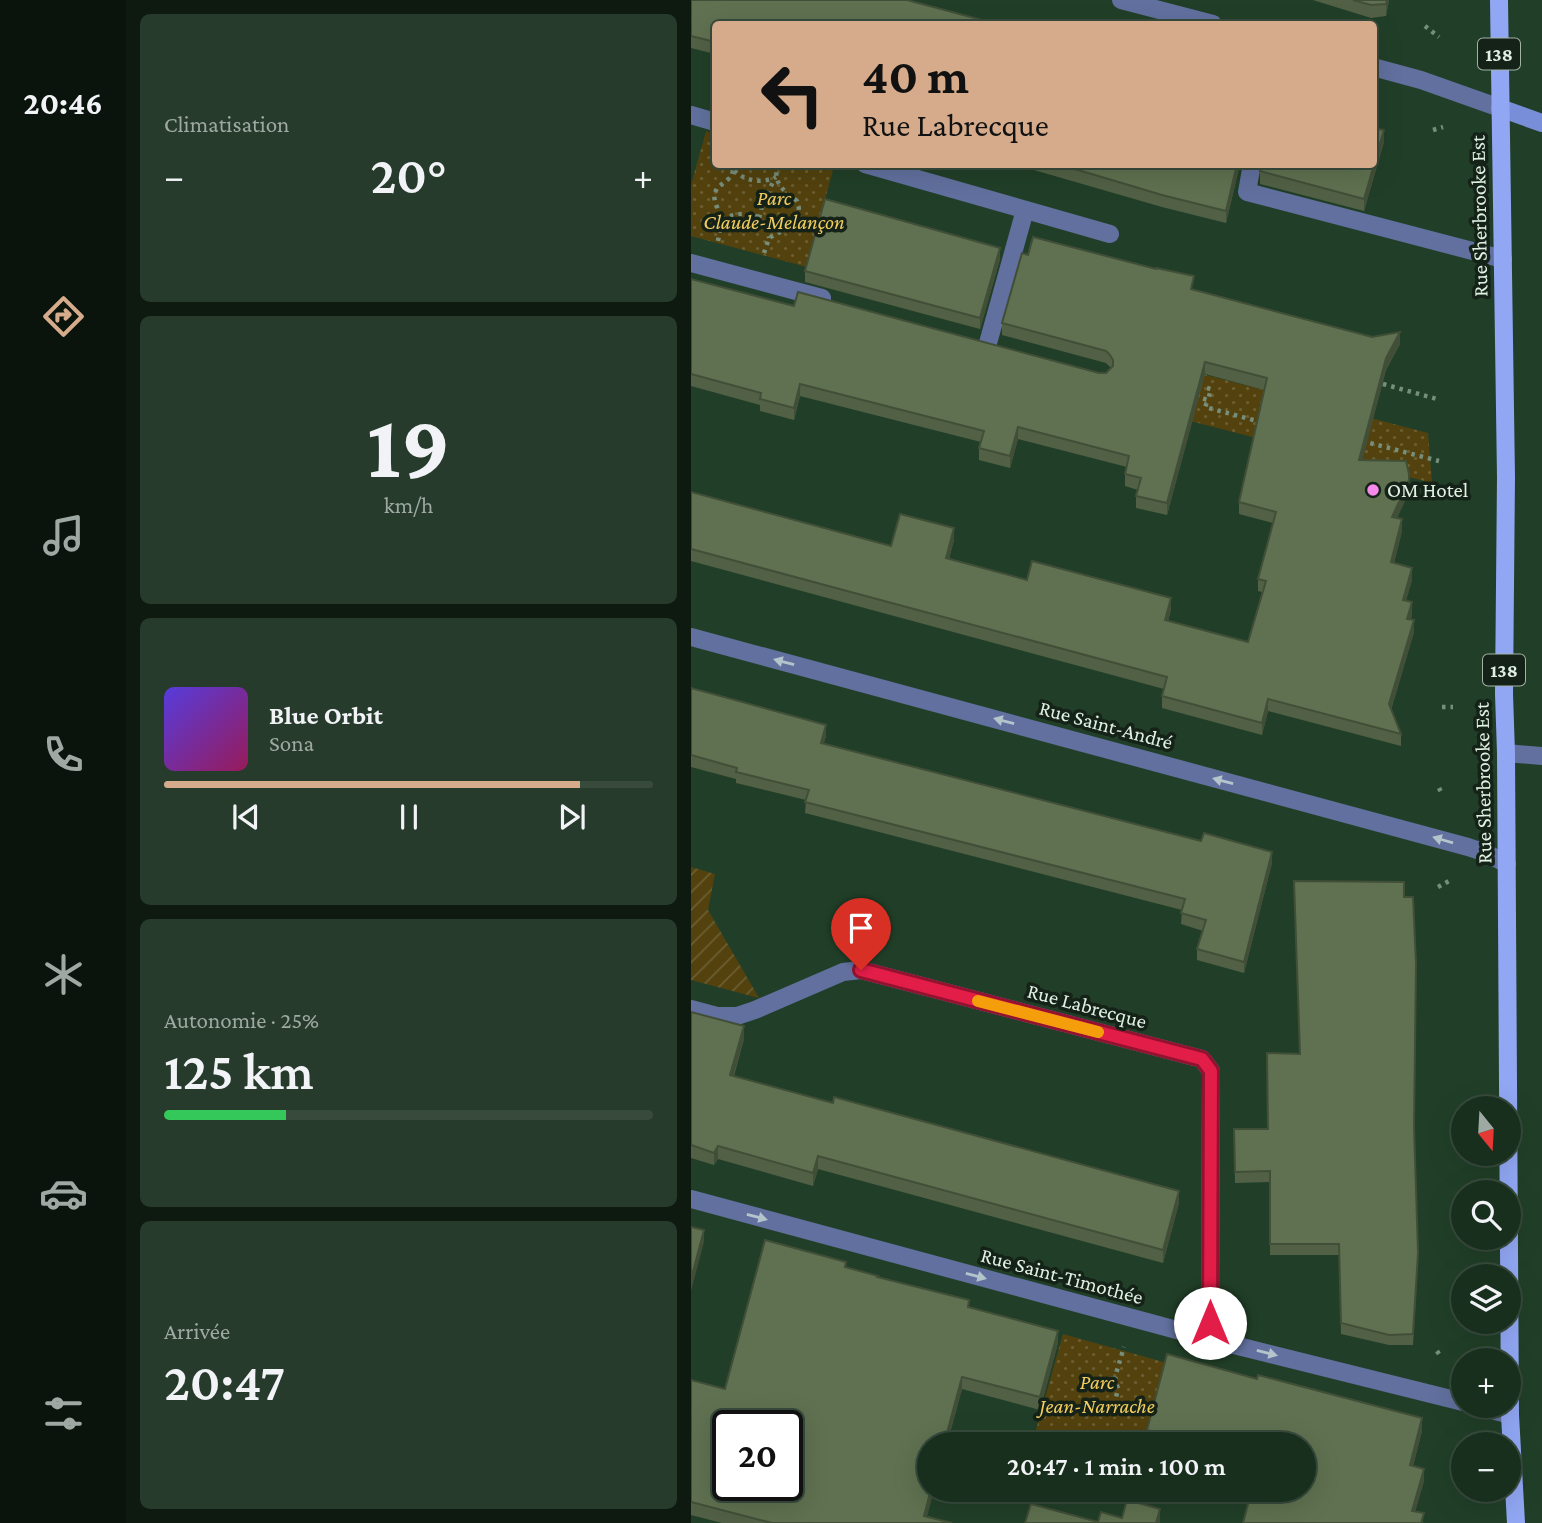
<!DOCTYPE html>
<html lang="fr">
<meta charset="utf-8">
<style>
:root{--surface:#192f1e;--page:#263b2b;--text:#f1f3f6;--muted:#9fa9a4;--line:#374a3c;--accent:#d6ab8b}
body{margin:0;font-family:"Crimson Pro",serif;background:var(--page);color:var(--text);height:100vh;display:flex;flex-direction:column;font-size:26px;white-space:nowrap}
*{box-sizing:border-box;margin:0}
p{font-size:23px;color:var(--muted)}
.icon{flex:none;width:38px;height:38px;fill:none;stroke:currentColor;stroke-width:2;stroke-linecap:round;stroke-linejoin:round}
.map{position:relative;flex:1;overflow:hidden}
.side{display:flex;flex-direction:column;gap:14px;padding:14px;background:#0e1a10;width:565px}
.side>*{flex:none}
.banner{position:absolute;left:21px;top:21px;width:665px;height:147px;border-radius:7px;box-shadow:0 7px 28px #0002,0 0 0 2px var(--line);background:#d6ab8b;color:#111;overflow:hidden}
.needle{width:46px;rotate:162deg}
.tools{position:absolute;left:760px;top:1096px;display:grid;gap:14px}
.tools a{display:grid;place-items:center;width:70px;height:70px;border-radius:50%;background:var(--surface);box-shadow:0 7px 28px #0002,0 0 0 2px var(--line);font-size:35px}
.speed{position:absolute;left:21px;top:1410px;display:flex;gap:14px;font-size:35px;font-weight:700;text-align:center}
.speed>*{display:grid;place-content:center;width:91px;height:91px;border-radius:50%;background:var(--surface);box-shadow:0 7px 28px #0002,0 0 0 2px var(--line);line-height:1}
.speed .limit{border:4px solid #111;border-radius:10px;background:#fff;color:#111}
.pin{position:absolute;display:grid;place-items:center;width:60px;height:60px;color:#fff;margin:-72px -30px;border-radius:50% 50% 50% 0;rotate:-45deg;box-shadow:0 0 7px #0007}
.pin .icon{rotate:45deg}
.me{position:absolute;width:77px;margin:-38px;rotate:0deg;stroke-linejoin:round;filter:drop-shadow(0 0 5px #0008)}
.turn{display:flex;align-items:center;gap:24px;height:147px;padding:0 35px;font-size:32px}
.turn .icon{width:91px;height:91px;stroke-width:2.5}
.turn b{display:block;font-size:49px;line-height:60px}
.big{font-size:52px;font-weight:600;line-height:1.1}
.side .card{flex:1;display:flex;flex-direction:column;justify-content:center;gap:10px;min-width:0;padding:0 24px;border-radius:10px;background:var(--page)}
.side .dial{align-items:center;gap:0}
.dial b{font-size:91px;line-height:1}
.song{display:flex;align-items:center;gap:21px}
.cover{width:84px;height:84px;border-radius:10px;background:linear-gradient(135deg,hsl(250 70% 55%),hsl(330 70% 35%))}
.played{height:7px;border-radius:4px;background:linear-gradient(90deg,var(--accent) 85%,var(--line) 85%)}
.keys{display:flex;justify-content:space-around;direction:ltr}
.heat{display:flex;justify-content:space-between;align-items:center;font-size:38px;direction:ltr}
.charge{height:10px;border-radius:5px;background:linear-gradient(90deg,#34c759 25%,var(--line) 0)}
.trip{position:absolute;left:226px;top:1432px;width:399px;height:70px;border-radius:35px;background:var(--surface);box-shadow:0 7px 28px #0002,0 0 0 2px var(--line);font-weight:600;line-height:70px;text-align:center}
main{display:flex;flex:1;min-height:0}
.dock{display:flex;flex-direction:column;width:126px;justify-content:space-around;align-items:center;background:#0a130c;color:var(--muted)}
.dock .icon{width:49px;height:49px}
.dock .on{color:var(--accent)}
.dock b{font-size:32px;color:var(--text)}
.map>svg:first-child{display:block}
</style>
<main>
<nav class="dock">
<b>20:46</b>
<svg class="icon on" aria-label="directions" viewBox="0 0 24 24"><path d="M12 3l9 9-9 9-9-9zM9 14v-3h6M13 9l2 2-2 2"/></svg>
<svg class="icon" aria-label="music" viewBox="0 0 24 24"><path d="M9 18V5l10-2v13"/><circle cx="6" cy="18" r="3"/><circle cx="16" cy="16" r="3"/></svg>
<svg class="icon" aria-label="phone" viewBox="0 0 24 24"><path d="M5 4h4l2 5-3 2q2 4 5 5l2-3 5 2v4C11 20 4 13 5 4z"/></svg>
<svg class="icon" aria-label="climate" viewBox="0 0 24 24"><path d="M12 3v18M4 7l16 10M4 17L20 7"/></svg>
<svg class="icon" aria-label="car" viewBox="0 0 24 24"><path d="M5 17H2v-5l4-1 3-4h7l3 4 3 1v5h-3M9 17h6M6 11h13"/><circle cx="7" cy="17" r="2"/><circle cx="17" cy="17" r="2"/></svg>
<svg class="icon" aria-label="filters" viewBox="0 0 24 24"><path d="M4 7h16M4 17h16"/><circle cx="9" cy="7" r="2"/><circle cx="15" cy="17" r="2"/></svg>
</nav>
<section class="side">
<div class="card"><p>Climatisation</p>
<div class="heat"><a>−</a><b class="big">20°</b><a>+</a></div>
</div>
<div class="card dial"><b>19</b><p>km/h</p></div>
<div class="card">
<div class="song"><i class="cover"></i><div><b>Blue Orbit</b><p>Sona</p></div></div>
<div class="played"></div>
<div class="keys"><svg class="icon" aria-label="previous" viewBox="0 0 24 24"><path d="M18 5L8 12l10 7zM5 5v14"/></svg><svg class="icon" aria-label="pause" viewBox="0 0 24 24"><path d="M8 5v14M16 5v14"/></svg><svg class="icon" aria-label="next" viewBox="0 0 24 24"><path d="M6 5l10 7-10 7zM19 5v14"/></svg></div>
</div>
<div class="card"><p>Autonomie · 25%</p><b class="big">125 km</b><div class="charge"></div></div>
<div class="card"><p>Arrivée</p><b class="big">20:47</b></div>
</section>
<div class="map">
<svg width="851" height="1523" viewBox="0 0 851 1523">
<defs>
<pattern id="park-dots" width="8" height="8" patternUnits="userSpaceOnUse" patternTransform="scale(1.75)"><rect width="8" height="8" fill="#53420e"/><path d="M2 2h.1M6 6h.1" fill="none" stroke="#6b5e31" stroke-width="1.8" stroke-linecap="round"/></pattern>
<pattern id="garden-furrows" width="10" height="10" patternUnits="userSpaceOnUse" patternTransform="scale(1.75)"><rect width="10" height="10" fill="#53420e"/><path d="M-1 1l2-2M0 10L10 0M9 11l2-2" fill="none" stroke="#6b5e31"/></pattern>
</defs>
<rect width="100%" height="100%" fill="#213f28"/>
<g fill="url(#park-dots)">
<path d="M15,131L24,134V164H136L143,166L116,267L0,236V185Z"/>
<path d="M485,367L737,433L741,483L472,414Z"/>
<path d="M372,1334L476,1363L454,1444H341Z"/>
</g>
<path fill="url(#garden-furrows)" d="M0,867L24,874L17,910L68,998L0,980Z"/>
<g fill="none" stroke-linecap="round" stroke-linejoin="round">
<g stroke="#768e7b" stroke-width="4.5" stroke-dasharray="3.5 5" stroke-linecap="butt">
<path d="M734,26L748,37"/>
<path d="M742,130L752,127"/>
<path d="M43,171C55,181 70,184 85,177"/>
<path d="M68,218L72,202L84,178"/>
<path d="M31,219C42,214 62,210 71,221C75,226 77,232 78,238"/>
<path d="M27,241L31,219L24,202L23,195L26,188L40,177L44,164"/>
<path d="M73,253L78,238C95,228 114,224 106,201C91,189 83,185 86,164"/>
<path d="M692,384L746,399"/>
<path d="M516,388L520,389L517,400"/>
<path d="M504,396L517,400L514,407L570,422"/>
<path d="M671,441L748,461"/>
<path d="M751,707H762"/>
<path d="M748,788L751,794"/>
<path d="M747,887L758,881"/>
<path d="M746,1351L750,1357"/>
<path d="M412,1384L424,1377"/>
<path d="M421,1413L427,1389L424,1377L433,1347"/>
</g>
<g stroke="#61709e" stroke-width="18">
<path d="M0,115L24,122"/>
<path d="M174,164L419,234"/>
<path d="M561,164L556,192L812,259"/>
<path d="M297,343L334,210"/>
<path d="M0,1009L26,1016H46L64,1010L152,972L170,970L511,1059L520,1071L519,1339"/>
</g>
<g stroke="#61709e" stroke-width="18">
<path d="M430,0L522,24"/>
<path d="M682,67L730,80L809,108"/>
<path d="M0,263L131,298"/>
<path d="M0,637L777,847L795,853L816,864"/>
<path d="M815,753L851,756"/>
<path d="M0,1199L519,1339L772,1402"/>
<path d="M783,1405L819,1415"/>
</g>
<path stroke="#788ed8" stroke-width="18" d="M809,108L851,123"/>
<path stroke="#91a7f3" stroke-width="18" d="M808,0L815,477L813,694L815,753L819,1415L825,1523"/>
</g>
<g fill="#526145">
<path d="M0,0L24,24V54L0,48Z"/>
<path d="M622,0H698L695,16L680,18Z"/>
<path d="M693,142L673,211L569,184V171Z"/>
<path d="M329,164H549L535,223L471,207L329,166Z"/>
<path d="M309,259L289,329L114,282V271Z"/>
<path d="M0,279L103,306L408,373H415L420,367H419L415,363L311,335V323L502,289L709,344L695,370L671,460L718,492L706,518L711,531L703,563L721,580L715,600L721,614L720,619L723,632L700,710L710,734V746L577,711L571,735L471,708V696L473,689L0,561V492L200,546L263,540L258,559L336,580L480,610L477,621L557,642L571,592L567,591V579L582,523L548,514V502L573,390L514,374L476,515L445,508V496L447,490L434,486V474L436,467L327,439L319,468L288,460V448L290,442L109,396L103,420L69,411V405L0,386Z"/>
<path d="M0,688L135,736L132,744L581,863L553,973L506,960V949L512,931L490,924L491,910L114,813L115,800L45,783V779L0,767Z"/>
<path d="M713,897L723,1130L727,1263L722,1345H698L650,1334L648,1255H579V1182L544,1183L543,1129H577L609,1054Z"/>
<path d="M0,1012L53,1039L43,1076L488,1203L472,1263L127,1169L122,1186L27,1159L23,1165L0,1158Z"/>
<path d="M155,1267L278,1307L367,1343L349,1410L271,1389L256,1444H238V1489H243L236,1516L261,1523H31L0,1515V1380L34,1389Z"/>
<path d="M456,1430L731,1431L722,1466L733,1481L724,1511L733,1523L612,1444H463L456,1442Z"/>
</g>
<g fill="#424f38">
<path d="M696,0H698L695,16V4Z"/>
<path d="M693,130V142L673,211V199Z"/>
<path d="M546,164H549L535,223V211Z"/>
<path d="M309,248V259L289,329V318Z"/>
<path d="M709,332V344L695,370L668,472V460L695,358Z"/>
<path d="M514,362V374L476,515V503Z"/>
<path d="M109,384V396L103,420V408Z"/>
<path d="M327,427V439L319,468V456Z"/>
<path d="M718,480V492L701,529V517Z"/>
<path d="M711,519V531L700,574V562Z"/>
<path d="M263,528V540L255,570V558Z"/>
<path d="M721,568V580L712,612V600Z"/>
<path d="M480,598V610L474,632V620Z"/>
<path d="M721,602V614L716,631V619Z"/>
<path d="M723,620V632L698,716V704Z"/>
<path d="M577,699V711L571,735V723Z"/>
<path d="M135,725V736L130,755V743Z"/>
<path d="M581,852V863L553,973V962Z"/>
<path d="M53,1026V1039L39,1087V1075Z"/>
<path d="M27,1146V1159L23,1165V1153Z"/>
<path d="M127,1156V1169L122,1186V1173Z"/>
<path d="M488,1191V1203L472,1263V1250Z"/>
<path d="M13,1230V1242L0,1291V1279Z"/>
<path d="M367,1331V1343L349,1410V1397Z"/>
<path d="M271,1377V1389L256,1444H253Z"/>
<path d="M731,1418V1431L719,1477V1465Z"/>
<path d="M733,1469V1481L721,1523V1511Z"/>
<path d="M240,1489H243L234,1523L233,1516Z"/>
<path d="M469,1509V1523H465Z"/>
</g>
<g fill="#5f7150" stroke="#424f38" stroke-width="2" fill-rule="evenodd">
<path d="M0,0H216L306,24H24V42L0,36Z"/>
<path d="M662,0H696L695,4L680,5Z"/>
<path d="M682,128L693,130L673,199L569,171L570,164H682Z"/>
<path d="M367,164H546L535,211L471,195Z"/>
<path d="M134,199L309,248L289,318L114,271Z"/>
<path d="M342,237L465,269V268L503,276L500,289L681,337L709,332L695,358L668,460L715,461L718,474V480L701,517L711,519L700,562L721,568L712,600L721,602L716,619L723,620L698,704L710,734L577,699L571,723L471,696L476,677L0,549V492L200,546L209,514L263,528L255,558L336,580L341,561L480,598L474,620L557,642L575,581L567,579L585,512L548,502L576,378L514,362L476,503L445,496L450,478L434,474L438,456L327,427L319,456L288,448L293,431L109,384L103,408L69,399L70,393L0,374V279L103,306L107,292L408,373H415L422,366V360L419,355L415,351L311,323L331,253L337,255Z"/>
<path d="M0,688L135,725L130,743L510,841L513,833L581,852L553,962L506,949L515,920L490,913L494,899L114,802L118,790L45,772L46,768L0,755Z"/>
<path d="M603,881L713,882V897H722L725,964L723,1127L727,1253L722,1334L698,1335L650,1323L648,1244H579V1171L544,1172L543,1129H577L576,1053L609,1054Z"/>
<path d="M0,1012L53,1026L39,1075L142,1103L143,1097L488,1191L472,1250L127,1156L122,1173L27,1146L23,1153L0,1145Z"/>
<path d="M0,1227L13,1230L0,1279Z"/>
<path d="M74,1240L155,1262L154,1267L187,1276L186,1277L278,1300L277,1307L367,1331L349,1397L271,1377L253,1444H238V1489H240L233,1516L261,1523H81L0,1502V1380L34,1389ZM37,1426H96V1486H37Z"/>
<path d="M476,1354L566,1379L567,1375L731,1418L719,1465L733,1469L721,1511L733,1513L730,1523H552L561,1489H612V1444H527L501,1437L500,1442L456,1430Z"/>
<path d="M436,1500L469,1509L465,1523H334L340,1504L407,1522L410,1512L431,1518Z"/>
</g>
<defs><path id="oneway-solid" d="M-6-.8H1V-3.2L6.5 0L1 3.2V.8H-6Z" transform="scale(1.75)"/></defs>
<g fill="#b4c4cb">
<use href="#oneway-solid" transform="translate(93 662) rotate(-165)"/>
<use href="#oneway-solid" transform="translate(313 721) rotate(-165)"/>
<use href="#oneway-solid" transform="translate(532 781) rotate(-165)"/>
<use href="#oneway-solid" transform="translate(752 840) rotate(-164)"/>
<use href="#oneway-solid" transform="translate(66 1217) rotate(15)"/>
<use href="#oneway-solid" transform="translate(285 1276) rotate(15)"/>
<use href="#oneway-solid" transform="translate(576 1353) rotate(14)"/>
</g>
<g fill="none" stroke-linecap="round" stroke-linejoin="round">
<g stroke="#92132f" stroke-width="18">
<path id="route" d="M170,970L511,1059L520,1071L519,1323"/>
</g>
<use href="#route" stroke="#e11d48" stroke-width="12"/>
<path stroke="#f59e0b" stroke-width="12" d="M287,1001L407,1032"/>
</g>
<circle fill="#f788ec" stroke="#152218" stroke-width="2.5" cx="682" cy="490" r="7"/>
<g text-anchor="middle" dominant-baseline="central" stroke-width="7" stroke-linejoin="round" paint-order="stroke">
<g fill="#152218" stroke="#a3b3a6" stroke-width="2">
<rect x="787" y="38.5" width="42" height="31" rx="5"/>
<rect x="792" y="654.5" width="42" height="31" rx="5"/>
</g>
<g font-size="19" font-weight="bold" fill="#e0f1e3">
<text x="808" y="54">138</text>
<text x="813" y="670">138</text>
</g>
<g font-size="21" font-style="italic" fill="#f2cd5e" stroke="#152218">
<text x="83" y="198">Parc<tspan x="83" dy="24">Claude-Melançon</tspan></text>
<text x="406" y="1382">Parc<tspan x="406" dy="24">Jean-Narrache</tspan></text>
</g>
<g font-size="21" fill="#e0f1e3" stroke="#152218">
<text transform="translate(788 216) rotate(-91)">Rue Sherbrooke Est</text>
<text transform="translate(415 725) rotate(15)">Rue Saint-André</text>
<text transform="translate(792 783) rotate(-91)">Rue Sherbrooke Est</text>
<text transform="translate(396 1006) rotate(15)">Rue Labrecque</text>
<text transform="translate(371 1276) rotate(15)">Rue Saint-Timothée</text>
</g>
<g font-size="21" fill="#e0f1e3" stroke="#152218" text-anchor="start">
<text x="696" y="490">OM Hotel</text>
</g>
</g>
</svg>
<div class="tools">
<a><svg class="needle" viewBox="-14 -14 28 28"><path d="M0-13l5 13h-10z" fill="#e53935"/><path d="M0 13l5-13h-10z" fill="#9fa9a4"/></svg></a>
<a><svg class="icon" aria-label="search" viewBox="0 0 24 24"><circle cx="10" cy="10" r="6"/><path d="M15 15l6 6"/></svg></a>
<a><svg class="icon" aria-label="layers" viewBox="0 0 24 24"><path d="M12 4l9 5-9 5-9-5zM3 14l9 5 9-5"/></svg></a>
<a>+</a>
<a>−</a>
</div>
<div class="speed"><div class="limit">20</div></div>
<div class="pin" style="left:170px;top:970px;background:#d93025"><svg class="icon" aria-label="arrive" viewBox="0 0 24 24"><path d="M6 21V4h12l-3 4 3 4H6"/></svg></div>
<svg class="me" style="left:519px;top:1323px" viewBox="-20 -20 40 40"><circle r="19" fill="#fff"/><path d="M0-13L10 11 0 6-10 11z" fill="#e11d48"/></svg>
<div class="trip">20:47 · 1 min · 100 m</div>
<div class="banner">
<div class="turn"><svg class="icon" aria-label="left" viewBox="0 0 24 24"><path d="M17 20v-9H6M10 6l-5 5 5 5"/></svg><div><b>40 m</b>Rue Labrecque</div></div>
</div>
</div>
</main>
